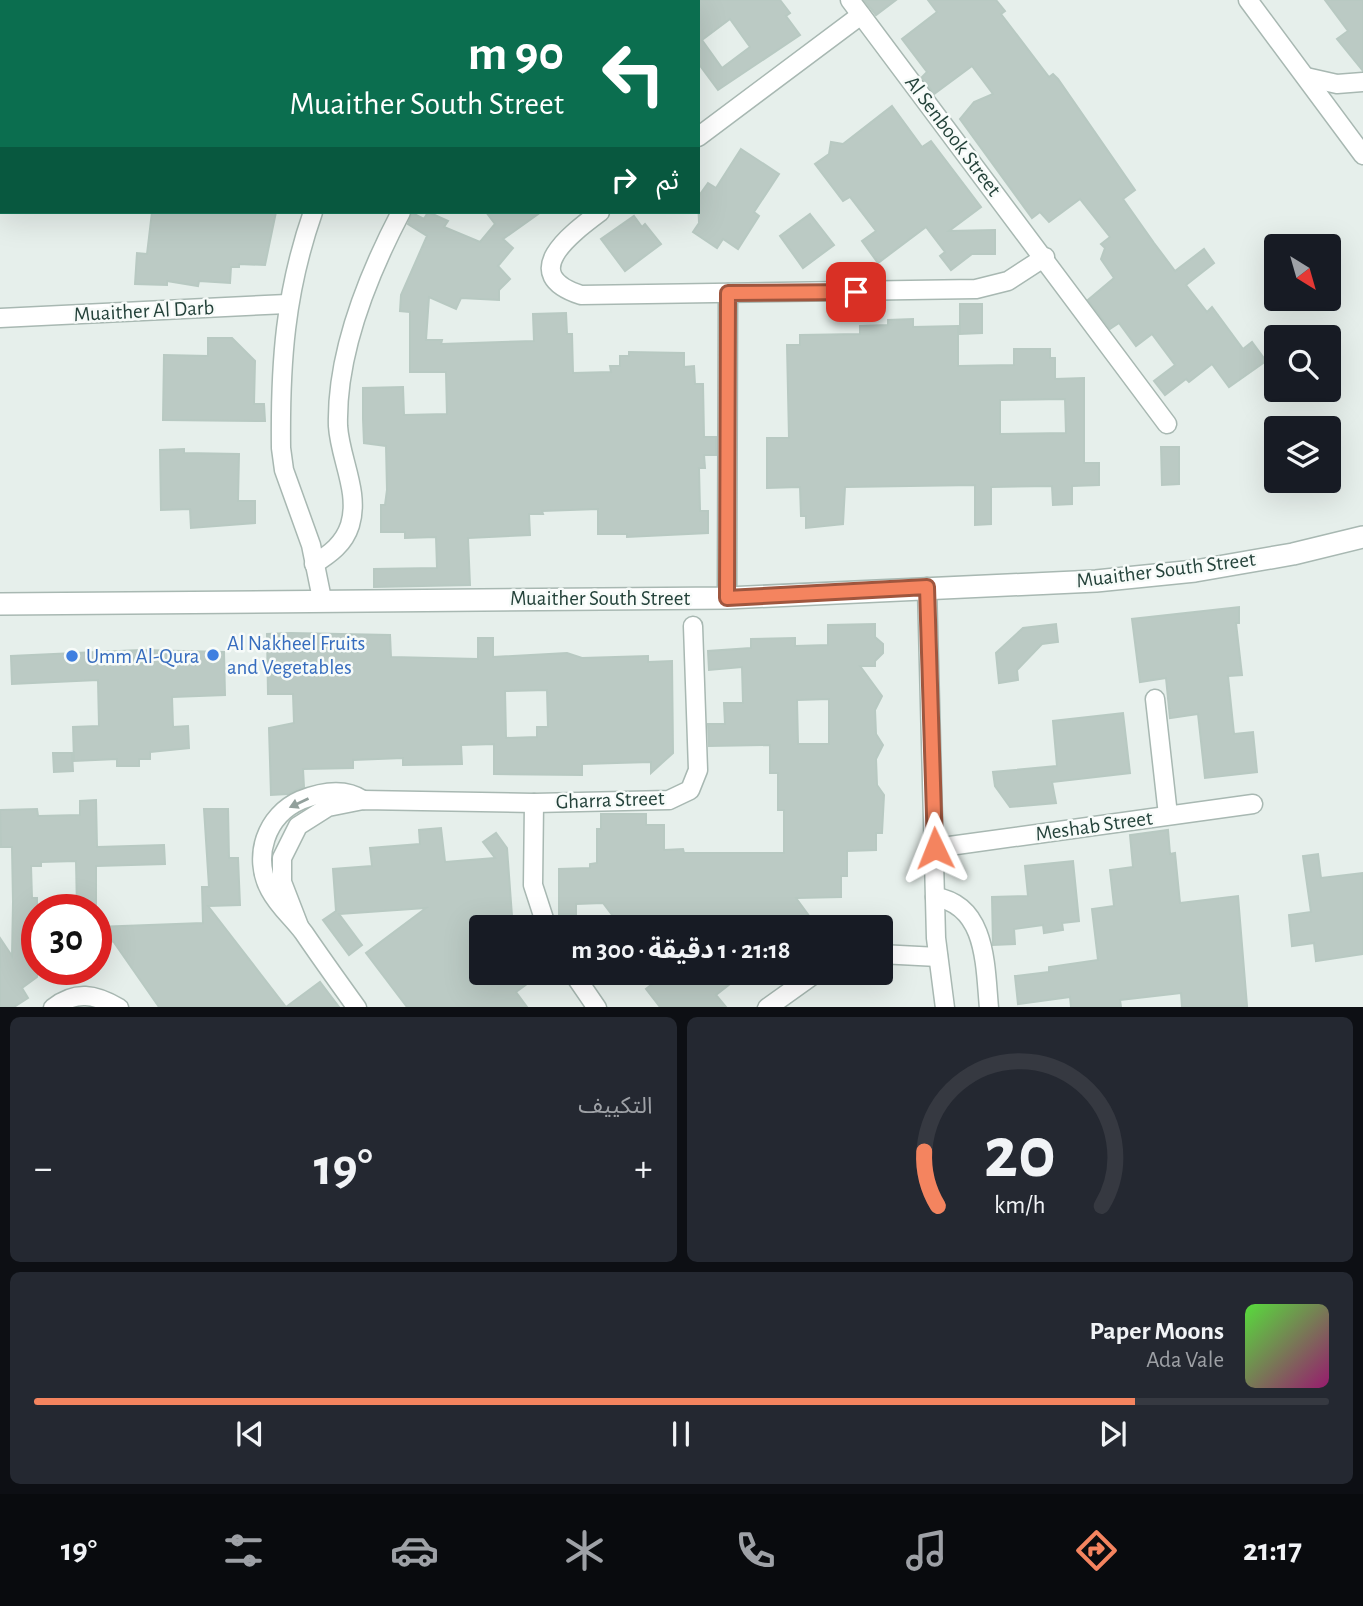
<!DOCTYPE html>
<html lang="ar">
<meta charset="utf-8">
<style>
:root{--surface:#171b24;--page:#242831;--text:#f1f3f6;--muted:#9ea1a6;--line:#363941;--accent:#f4845f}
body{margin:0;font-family:"Alegreya Sans","Noto Sans Arabic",sans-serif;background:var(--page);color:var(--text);direction:rtl;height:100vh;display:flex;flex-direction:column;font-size:26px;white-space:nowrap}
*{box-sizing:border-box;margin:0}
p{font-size:23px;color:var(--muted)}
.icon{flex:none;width:38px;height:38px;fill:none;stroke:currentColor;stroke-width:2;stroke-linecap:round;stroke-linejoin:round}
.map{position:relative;height:1007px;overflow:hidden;direction:ltr}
.drawer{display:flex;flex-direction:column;gap:10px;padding:10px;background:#0d0f14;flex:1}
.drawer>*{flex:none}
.top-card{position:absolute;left:0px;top:0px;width:700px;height:214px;box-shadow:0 7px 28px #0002;direction:rtl;background:#0b6e4f;color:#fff;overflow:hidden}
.needle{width:46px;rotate:143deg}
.controls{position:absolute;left:1264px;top:234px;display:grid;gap:14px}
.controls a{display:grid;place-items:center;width:77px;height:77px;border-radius:7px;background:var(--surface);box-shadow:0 7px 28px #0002;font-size:35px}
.speed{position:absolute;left:21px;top:894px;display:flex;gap:14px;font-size:35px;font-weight:700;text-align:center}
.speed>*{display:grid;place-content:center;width:91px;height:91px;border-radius:50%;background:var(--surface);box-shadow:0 7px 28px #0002;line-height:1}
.speed .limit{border:10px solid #d22;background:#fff;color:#111}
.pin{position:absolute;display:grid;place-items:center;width:60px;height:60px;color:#fff;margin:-30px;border-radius:14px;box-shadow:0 4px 10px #0006}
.me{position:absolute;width:77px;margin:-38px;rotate:358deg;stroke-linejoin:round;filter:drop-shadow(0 0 5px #0008)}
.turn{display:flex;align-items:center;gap:24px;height:147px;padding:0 21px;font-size:32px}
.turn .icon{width:91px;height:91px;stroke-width:2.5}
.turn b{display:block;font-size:49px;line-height:60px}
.then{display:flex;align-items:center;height:66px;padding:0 21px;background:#0003;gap:14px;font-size:26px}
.big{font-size:52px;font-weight:700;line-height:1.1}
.drawer .widget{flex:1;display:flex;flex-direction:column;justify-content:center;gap:10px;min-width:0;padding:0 24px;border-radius:10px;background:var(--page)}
.drawer .dial{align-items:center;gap:0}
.dial svg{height:182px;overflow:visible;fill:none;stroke:var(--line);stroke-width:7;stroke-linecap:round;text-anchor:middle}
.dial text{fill:var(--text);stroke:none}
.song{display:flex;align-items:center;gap:21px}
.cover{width:84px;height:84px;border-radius:10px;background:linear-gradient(135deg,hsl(110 70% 55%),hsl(320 70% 35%))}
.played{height:7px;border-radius:4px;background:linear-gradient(90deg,var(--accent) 85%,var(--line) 85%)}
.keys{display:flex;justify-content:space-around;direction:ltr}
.heat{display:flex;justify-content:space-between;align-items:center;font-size:38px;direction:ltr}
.drawer .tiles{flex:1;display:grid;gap:10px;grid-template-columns:1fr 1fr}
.widget:last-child{grid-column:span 2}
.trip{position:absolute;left:469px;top:915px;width:424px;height:70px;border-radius:7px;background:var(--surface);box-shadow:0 7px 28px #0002;font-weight:700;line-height:70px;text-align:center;direction:rtl}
.tabs{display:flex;height:112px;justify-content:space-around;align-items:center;background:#090b0e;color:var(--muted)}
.tabs .icon{width:49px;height:49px}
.tabs .selected{color:var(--accent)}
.tabs b{font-size:32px;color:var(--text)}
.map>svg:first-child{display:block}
</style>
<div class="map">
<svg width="1363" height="1008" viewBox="0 0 1363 1008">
<rect width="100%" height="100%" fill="#e6efeb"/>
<g fill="#bbcac4" stroke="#b8c9c2" stroke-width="2" fill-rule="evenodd">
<path d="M698,0H780L790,13L786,16L800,35L718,90L698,63ZM730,19L750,47L722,68L702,40Z"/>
<path d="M864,0H896L876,15Z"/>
<path d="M928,0H996L1005,11L1001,14L1049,77L1053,74L1058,79L1135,190L1123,199L1154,243L1175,271L1204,249L1214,263L1186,285L1207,312L1212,307L1243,349L1252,342L1266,361L1229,387L1212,364L1189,382L1186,379L1165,395L1154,381L1175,365L1152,334L1136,346L1119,323L1110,329L1088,300L1114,278L1101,259L1105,248L1101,244L1110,237L1080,199L1049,222L1040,212L1032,218L960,119L974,102L993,94L972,66L934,94L922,77L927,72L902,39L937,12Z"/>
<path d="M1325,0H1363V71L1337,39L1348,31Z"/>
<path d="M892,106L922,147L931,141L981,207L949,231L995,230V254H972L951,270L940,256L945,252L926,227L878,263L862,241L876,231L850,197L843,201L815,164L829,154L831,142L843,144Z"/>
<path d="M741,149L779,174L754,212L759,216L738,249L723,239L717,248L693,232L699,223L698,197L708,183L716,188Z"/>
<path d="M152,212H276L265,265L239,264V267H231L230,283L199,281L198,286L167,281V285L135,284L137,253L147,254Z"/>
<path d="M428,212L448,221L444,227L480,242L495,224L486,212H541L503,239L513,248L498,266L510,279L499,290V300L461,298L456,309L429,297L426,340H442L441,344L534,341L533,314L566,313L567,334H572L573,373L611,372L610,366H620V356H629V352L684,353V367L694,366L695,384H703L704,437H716V455H704L705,468H699L700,511H708V533L627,537V534H598V509L542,511L543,514H529L530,535L468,538L470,585L374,587V569L437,568L436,537L405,538V532H381V505H385L387,490L386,446L364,443L363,419V388L403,387L404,415L447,414L446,372H410V312L400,311L401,295L427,236L408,224L412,213L424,219Z"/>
<path d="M810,214L834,245L803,268L780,236Z"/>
<path d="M634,216L642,227L645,224L661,244L625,271L601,239Z"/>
<path d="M960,304H982V333L960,334Z"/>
<path d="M913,319V327L958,326V366L1014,365V349H1050V358H1055V379L1084,378V463H1099V485L1072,486V504L1053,505L1052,486L991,487V524L975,525V485L845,487L843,524L806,528V516H801L800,487L767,488V438H789L787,345H800V335L860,334V326L888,325V320ZM1065,399L1066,433L1000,434V400Z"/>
<path d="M208,338H232L255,361L254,404H264L265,421L163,420L164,355L208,356Z"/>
<path d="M1161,447H1179V484L1162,485Z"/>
<path d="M184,449V453L239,454L238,501H255V523L191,528L190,509L161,510L160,450Z"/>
<path d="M1239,607V623H1236L1242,675L1228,676L1234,734L1253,732L1257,772L1205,778L1198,714L1170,718L1166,678L1140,682L1132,619Z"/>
<path d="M875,624V637L883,644V653L875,661V666H860L882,696L875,710L876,734L883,745L876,759L877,785L884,795L882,833H876V850L847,851V876H841V897L796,898L818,928H622L603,903L576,904V914H559V869L590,868V864L597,863V829H601V814H646V825H664V850L683,849L684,853H784V810H778V773H770V745L709,746L708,724H725L724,703H743L742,667L709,670L708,651L751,648V639L795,638V646L828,645V625ZM829,699V744H798L797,700Z"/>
<path d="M1056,624L1058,642L1042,644L1017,670L1018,680L999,683L996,653L1023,628Z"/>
<path d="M291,633L390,635L391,657L478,659V638H493V657L567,653L582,658L648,656V662L672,661L673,753L651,773V762L582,764V775L494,774V744L461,745L462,764L403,765V758L353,760V768L303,769L304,787L288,794L271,795L269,728L294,723L293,694H268L267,634ZM547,690L548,727H537V737L506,738L505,691Z"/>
<path d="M141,650L224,652L225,695L172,697L173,727L188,726L189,748L150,752V759H139V766H117V759L74,761L73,727L99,726L98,680L12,684L11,656Z"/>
<path d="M1123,713L1130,773L1052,782L1056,803L1010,807L995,786L993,772L1057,766L1053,721Z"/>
<path d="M53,753H72L73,771L54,772Z"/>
<path d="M96,800L97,847L164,845L165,864L96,866V910H77L76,861L41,862V866H31L32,898H37V977L22,988L28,998L14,1007H0V938L12,956L13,902L12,847H1L0,810L37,809L38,816L80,815V801Z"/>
<path d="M204,809H228L229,858H238L240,905L208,906L286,1007L320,982L339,1007H159L113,941L96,952V927L203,923L202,887H209Z"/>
<path d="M441,828L445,862L495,858L483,842L496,833L507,848L512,916L481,918V973H542L516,992L527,1007H407L366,953L426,908L339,914L362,945L349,955L323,920L336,911L333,869L372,866L370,848L420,844L419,830Z"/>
<path d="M1168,830L1170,854L1175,853L1180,903L1238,896L1247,1006L1182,1007L1181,993L1120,1000L1121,1007H1071L1070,997L1018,1004L1015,976L1049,972V967L1098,960L1092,909L1114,906L1110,870L1133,867L1130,835Z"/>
<path d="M1318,854L1321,878L1363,873V954L1316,961L1314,943L1292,946L1289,915L1311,912L1303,856Z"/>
<path d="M1073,861L1079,921L1062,923L1063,930L1044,933L1043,925L1014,929L1015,944L993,945L992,897L1028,896L1025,866Z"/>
<path d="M666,973H744L716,995L726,1007H660L646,989Z"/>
</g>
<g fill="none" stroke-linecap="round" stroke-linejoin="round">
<g stroke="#a8b8b2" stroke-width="21">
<g id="minor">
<path d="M850,0L1167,424"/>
<path d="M1248,0L1363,155"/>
<path d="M20,2V0"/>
<path d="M504,2L507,0"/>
<path d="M627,2L629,0"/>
<path d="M0,16H2"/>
<path d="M1306,77L1337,84L1363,82"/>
<path d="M698,137L861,15"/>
<path d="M0,158L2,144"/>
<path d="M313,212C285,292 280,363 281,448L284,470L311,545L322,599"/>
<path d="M600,212C572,233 516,274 581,295L976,289L1008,281L1045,257"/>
<path d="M0,318L287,304"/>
<path d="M314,564C330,554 344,544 350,525C360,492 340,459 338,426C336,353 368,275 401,212"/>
<path d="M927,587L936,938L945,1008"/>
<path d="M727,598L728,293"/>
<path d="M1155,699L1168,815"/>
<path d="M534,803L533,885L547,928"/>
<path d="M935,848L1253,804"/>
<path d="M935,897C987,905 985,966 989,1008"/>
<path d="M299,926L282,882V858L298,826L328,807L363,800L534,803L669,800L690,790L698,770L693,626"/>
<path d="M880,954L938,957"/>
<path d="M573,973L597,1008"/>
<path d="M53,1008C76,990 95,994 119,1008"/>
<path d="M357,1008C339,983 321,958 304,933C293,918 279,907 270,890C252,857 266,815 301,800C321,792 345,788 363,800"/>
<path d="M767,1008L816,973"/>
</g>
</g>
<g stroke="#a8b8b2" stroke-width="24">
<path id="tertiary" d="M0,604L727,598L1096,581L1195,571L1293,554L1363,537"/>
</g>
<use href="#minor" stroke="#fff" stroke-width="18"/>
<use href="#tertiary" stroke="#fff" stroke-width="21"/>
</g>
<defs><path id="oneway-solid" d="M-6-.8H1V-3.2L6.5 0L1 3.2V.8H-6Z" transform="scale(1.75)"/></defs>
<use fill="#92a09c" href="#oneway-solid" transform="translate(299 803) rotate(155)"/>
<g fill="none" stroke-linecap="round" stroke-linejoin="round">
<g stroke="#9f563e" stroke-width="18">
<path id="route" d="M856,292L728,293L727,598L927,587L935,848"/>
</g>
<use href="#route" stroke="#f4845f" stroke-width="12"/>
</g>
<g fill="#3f7fe0" stroke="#f7fbf9" stroke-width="2.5">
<circle cx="213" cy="655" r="7"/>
<circle cx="72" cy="656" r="7"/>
</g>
<g text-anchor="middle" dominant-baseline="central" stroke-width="5" stroke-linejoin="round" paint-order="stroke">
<g font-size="21" fill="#24423a" stroke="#f7fbf9">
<text transform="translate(953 136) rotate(53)">Al Senbook Street</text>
<text transform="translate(144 311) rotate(-3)">Muaither Al Darb</text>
<text transform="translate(1166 570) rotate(-7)">Muaither South Street</text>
<text x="600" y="598">Muaither South Street</text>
<text transform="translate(610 800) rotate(-2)">Gharra Street</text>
<text transform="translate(1094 826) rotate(-8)">Meshab Street</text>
</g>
<g font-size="21" fill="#366cbe" stroke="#f7fbf9" text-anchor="start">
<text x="227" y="643">Al Nakheel Fruits<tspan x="227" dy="24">and Vegetables</tspan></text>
<text x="86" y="656">Umm Al-Qura</text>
</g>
</g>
</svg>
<div class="controls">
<a><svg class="needle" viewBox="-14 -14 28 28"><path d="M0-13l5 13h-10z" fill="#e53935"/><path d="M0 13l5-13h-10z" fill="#9ea1a6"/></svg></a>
<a><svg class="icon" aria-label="search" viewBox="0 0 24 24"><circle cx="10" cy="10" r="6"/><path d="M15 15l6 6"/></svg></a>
<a><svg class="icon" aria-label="layers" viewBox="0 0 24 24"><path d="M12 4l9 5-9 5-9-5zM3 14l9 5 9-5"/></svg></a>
</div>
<div class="speed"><div class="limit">30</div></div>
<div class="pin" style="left:856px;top:292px;background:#d93025"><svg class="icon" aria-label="arrive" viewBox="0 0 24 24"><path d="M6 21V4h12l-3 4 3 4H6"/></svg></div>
<svg class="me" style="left:935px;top:848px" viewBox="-20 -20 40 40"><path d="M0-17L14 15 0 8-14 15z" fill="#f4845f" stroke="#fff" stroke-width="4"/></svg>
<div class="trip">21:18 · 1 دقيقة · 300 m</div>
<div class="top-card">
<div class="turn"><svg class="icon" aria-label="left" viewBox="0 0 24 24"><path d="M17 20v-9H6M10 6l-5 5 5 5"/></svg><div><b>90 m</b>Muaither South Street</div></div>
<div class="then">ثم<svg class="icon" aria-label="right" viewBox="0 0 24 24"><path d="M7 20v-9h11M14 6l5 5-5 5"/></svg></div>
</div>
</div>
<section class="drawer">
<div class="tiles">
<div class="widget dial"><svg viewBox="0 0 100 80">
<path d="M14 69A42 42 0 1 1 86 69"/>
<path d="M14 69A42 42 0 0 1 8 45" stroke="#f4845f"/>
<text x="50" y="56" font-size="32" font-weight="700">20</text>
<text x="50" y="72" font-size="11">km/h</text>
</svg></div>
<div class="widget"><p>التكييف</p>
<div class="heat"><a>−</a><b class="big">19°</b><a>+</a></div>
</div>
<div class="widget">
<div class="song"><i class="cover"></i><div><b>Paper Moons</b><p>Ada Vale</p></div></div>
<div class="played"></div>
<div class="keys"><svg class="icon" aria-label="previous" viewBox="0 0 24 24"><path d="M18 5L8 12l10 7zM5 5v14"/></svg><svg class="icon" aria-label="pause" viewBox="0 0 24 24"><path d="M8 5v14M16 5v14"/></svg><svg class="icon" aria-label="next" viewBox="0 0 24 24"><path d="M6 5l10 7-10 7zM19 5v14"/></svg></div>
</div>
</div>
</section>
<nav class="tabs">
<b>21:17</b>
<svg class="icon selected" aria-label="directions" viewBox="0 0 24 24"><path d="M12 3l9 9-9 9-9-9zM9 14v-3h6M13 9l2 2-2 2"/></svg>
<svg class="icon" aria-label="music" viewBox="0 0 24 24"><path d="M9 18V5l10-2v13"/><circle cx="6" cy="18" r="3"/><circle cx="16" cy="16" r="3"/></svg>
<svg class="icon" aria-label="phone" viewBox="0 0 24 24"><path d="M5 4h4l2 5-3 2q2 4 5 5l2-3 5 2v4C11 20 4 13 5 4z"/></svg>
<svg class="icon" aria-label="climate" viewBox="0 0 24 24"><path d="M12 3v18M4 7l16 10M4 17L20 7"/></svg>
<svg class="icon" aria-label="car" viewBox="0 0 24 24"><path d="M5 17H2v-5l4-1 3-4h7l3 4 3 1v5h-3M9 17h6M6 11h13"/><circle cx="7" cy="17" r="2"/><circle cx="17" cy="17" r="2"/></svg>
<svg class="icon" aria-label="filters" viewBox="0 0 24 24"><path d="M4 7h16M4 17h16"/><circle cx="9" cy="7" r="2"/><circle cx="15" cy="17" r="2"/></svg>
<b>19°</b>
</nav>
